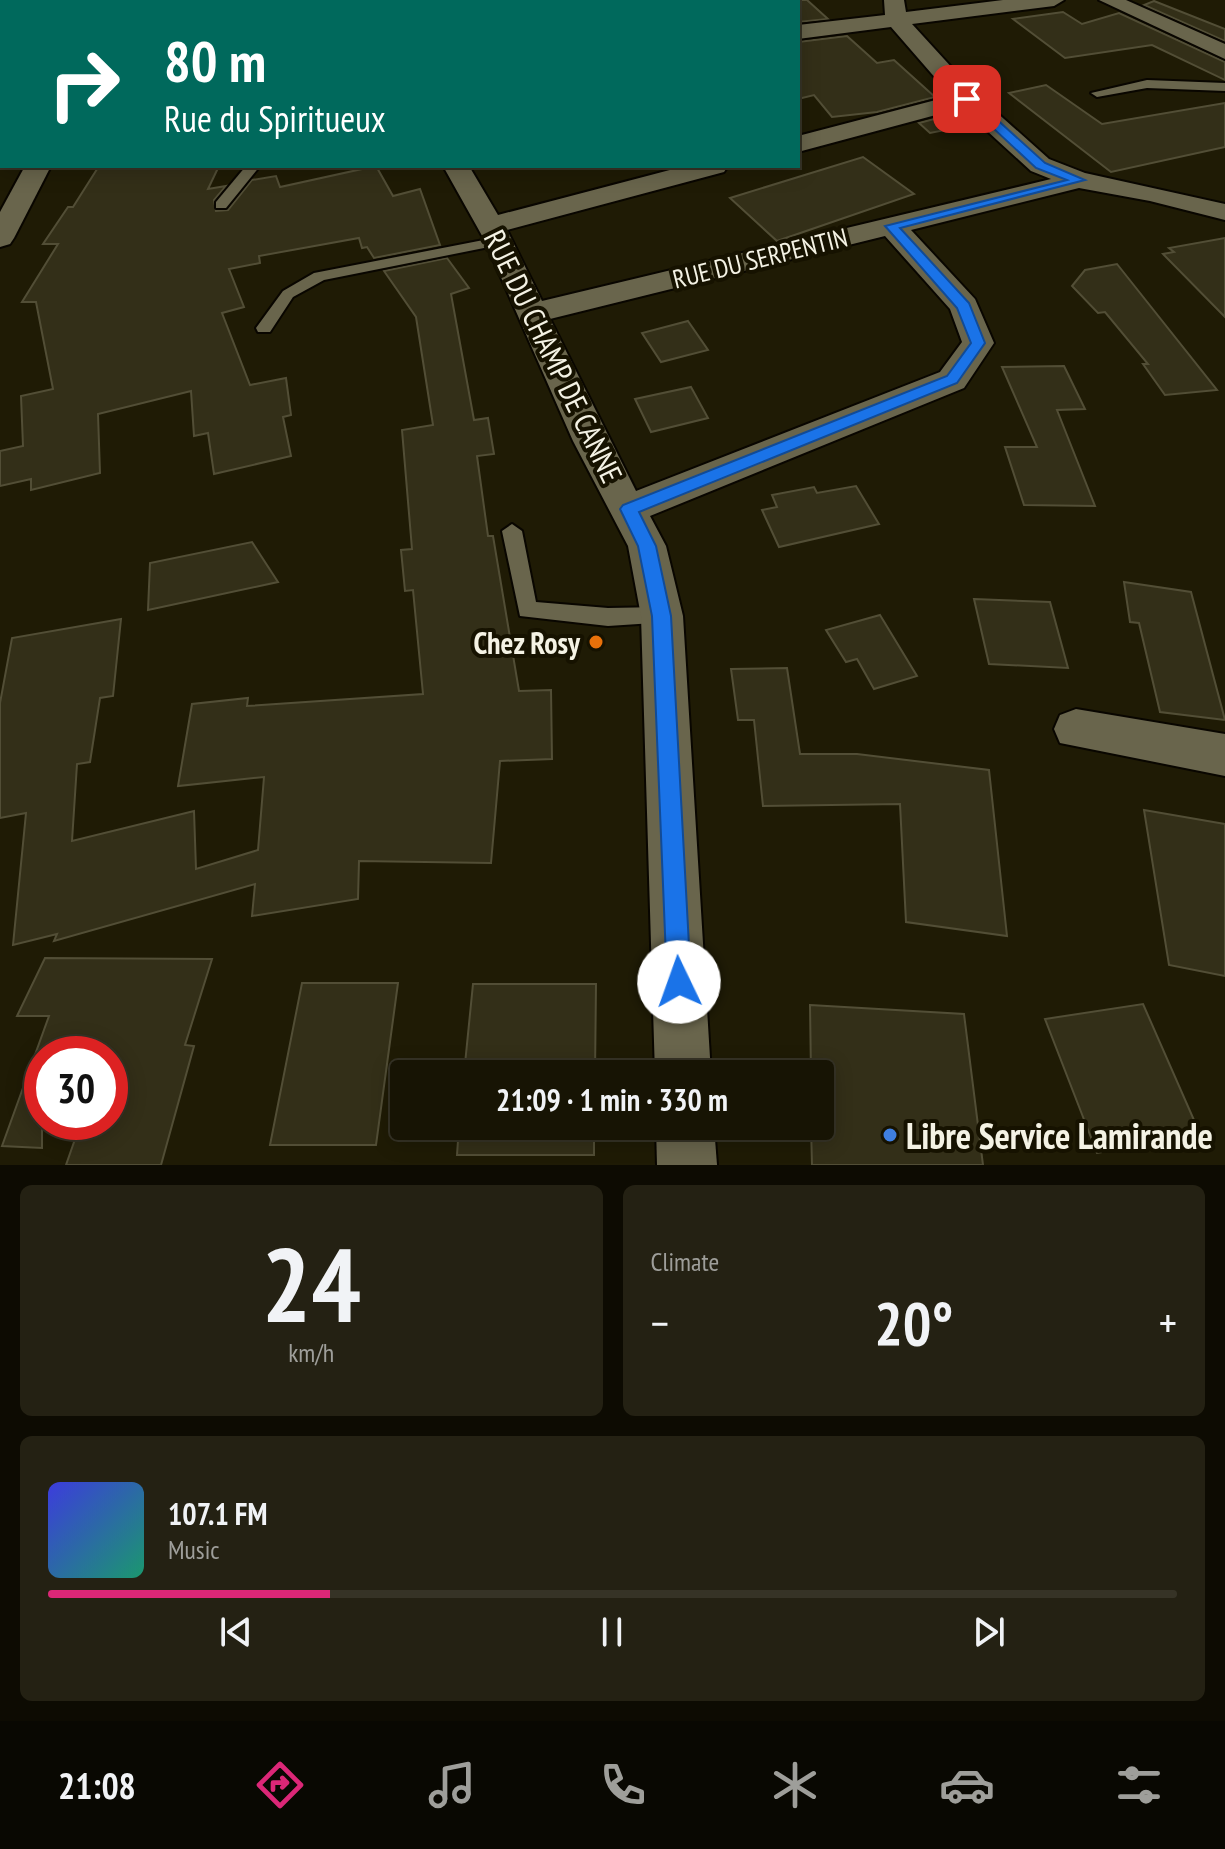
<!DOCTYPE html>
<meta charset="utf-8">
<style>
:root{--surface:#171404;--page:#242113;--text:#f1f3f6;--muted:#9e9e9a;--line:#363326;--accent:#db2777}
body{margin:0;font-family:"PT Sans Narrow",sans-serif;background:var(--page);color:var(--text);height:100vh;display:flex;flex-direction:column;font-size:30px;white-space:nowrap}
*{box-sizing:border-box;margin:0}
p{font-size:26px;color:var(--muted)}
.icon{flex:none;width:44px;height:44px;fill:none;stroke:currentColor;stroke-width:2;stroke-linecap:round;stroke-linejoin:round}
.map{position:relative;height:1165px;overflow:hidden}
.details{display:flex;flex-direction:column;gap:20px;padding:20px;background:#0d0b02;flex:1}
.details>*{flex:none}
.banner{position:absolute;left:0px;top:0px;width:800px;height:168px;box-shadow:0 4px 20px #0003,0 0 0 2px var(--line);background:#00695c;color:#fff;overflow:hidden}
.speed{position:absolute;left:24px;top:1036px;display:flex;gap:16px;font-size:40px;font-weight:700;text-align:center}
.speed>*{display:grid;place-content:center;width:104px;height:104px;border-radius:50%;background:var(--surface);box-shadow:0 4px 20px #0003,0 0 0 2px var(--line);line-height:1}
.speed .limit{border:12px solid #d22;background:#fff;color:#111}
.pin{position:absolute;display:grid;place-items:center;width:68px;height:68px;color:#fff;margin:-34px;border-radius:16px;box-shadow:0 4px 12px #0006}
.me{position:absolute;width:88px;margin:-44px;rotate:357deg;stroke-linejoin:round;filter:drop-shadow(0 0 6px #0008)}
.turn{display:flex;align-items:center;gap:28px;height:168px;padding:0 32px;font-size:36px}
.turn .icon{width:104px;height:104px;stroke-width:2.5}
.turn b{display:block;font-size:56px;line-height:68px}
.big{font-size:60px;font-weight:700;line-height:1.1}
.details .widget{flex:1;display:flex;flex-direction:column;justify-content:center;gap:12px;min-width:0;padding:0 28px;border-radius:12px;background:var(--page)}
.details .dial{align-items:center;gap:0}
.dial b{font-size:104px;line-height:1}
.song{display:flex;align-items:center;gap:24px}
.cover{width:96px;height:96px;border-radius:12px;background:linear-gradient(135deg,hsl(240 70% 55%),hsl(160 70% 35%))}
.played{height:8px;border-radius:4px;background:linear-gradient(90deg,var(--accent) 25%,var(--line) 25%)}
.keys{display:flex;justify-content:space-around;direction:ltr}
.heat{display:flex;justify-content:space-between;align-items:center;font-size:44px;direction:ltr}
.details .tiles{flex:1;display:grid;gap:20px;grid-template-columns:1fr 1fr}
.widget:last-child{grid-column:span 2}
.trip{position:absolute;left:390px;top:1060px;width:444px;height:80px;border-radius:8px;background:var(--surface);box-shadow:0 4px 20px #0003,0 0 0 2px var(--line);font-weight:700;line-height:80px;text-align:center}
.tabs{display:flex;height:128px;justify-content:space-around;align-items:center;background:#090802;color:var(--muted)}
.tabs .icon{width:56px;height:56px}
.tabs .current{color:var(--accent)}
.tabs b{font-size:36px;color:var(--text)}
.map>svg:first-child{display:block}
</style>
<div class="map">
<svg width="1225" height="1165" viewBox="0 0 1225 1165">
<rect width="100%" height="100%" fill="#1f1b05"/>
<g fill="#332f18" stroke="#524e36" stroke-width="2">
<path d="M798,0H807L828,19L798,22Z"/>
<path d="M1154,1L1225,29V41L1144,5Z"/>
<path d="M1063,12L1082,24L1119,13L1225,62V80L1152,45L1065,58L1013,19Z"/>
<path d="M847,36L877,63L894,60L935,97L877,112L832,117L814,95L798,99V42Z"/>
<path d="M1046,85L1102,124L1225,103V147L1111,172L1009,93Z"/>
<path d="M953,114L966,126L930,133L919,123Z"/>
<path d="M863,157L914,194L777,241L730,198Z"/>
<path d="M99,166H219L208,189L226,186L214,200L216,211L228,210L252,180L276,176L280,187L376,166L393,196L420,189L440,245L374,258L367,247L362,248L359,238L259,256L260,263L229,269L244,307L222,313L250,385L286,378L291,415L283,417L291,456L214,474L208,433L194,436L191,391L98,414L100,473L31,490V479L0,486V451L23,446L21,396L53,389L36,302H22L58,244H43L68,207H73Z"/>
<path d="M1225,238V317L1163,254L1174,252L1169,248Z"/>
<path d="M447,258L469,288L451,294L474,420L488,418L494,454L477,456L488,536H493L519,691L551,690L552,759L500,761L491,863L359,861L358,899L252,916L255,884L54,941L57,934L13,945L26,813L0,818V703L12,638L121,619L113,696L100,698L90,762L77,764L72,841L194,811L196,869L258,850L264,777L178,786L192,704L248,698L247,706L423,694L413,590L405,591L401,550L412,549L402,430L433,425L416,317L384,271Z"/>
<path d="M1117,264L1217,390L1165,395L1143,364H1148L1105,312L1098,313L1072,286L1085,270Z"/>
<path d="M688,321L708,350L661,362L642,333Z"/>
<path d="M1064,366L1085,409L1057,410L1095,506L1024,505L1005,447H1037L1002,367Z"/>
<path d="M691,387L708,418L651,432L635,399Z"/>
<path d="M856,486L879,524L779,547L762,510L777,507L772,495L814,487L817,493Z"/>
<path d="M252,542L278,582L148,610L150,563Z"/>
<path d="M1124,582L1191,592L1225,720L1160,712L1139,623L1130,622Z"/>
<path d="M974,599L1050,602L1068,668L989,664Z"/>
<path d="M880,615L917,676L874,689L857,659L846,662L826,630Z"/>
<path d="M787,668L800,754H857L989,770L1007,936L906,922L900,804L763,806L754,720H738L731,669Z"/>
<path d="M1144,810L1225,824V976L1169,965Z"/>
<path d="M45,958L212,959L185,1045L194,1046L161,1165H66L81,1122H110V1054H42V1148L2,1146L49,1016H17Z"/>
<path d="M302,983H398L376,1145H270Z"/>
<path d="M473,984H596L595,1074H464Z"/>
<path d="M1143,1004L1201,1136L1097,1153L1045,1019Z"/>
<path d="M810,1005L964,1014L983,1165H812L811,1126H820V1074H811Z"/>
<path d="M459,1126H594V1155H457Z"/>
</g>
<g fill="none" stroke-linecap="round" stroke-linejoin="round">
<g stroke="#090600" stroke-width="4">
<g id="service">
<path d="M1147,80L1225,83V91L1147,88L1097,97L1091,93Z"/>
<path d="M246,166H260L226,208H216V202Z"/>
<path d="M499,237L506,241L504,244L324,280L293,297L270,332H258L256,328L283,291L314,273Z"/>
<path d="M512,524L522,531L536,602L608,608L662,607L669,610L672,616L669,622L608,626L520,616L502,531Z"/>
</g>
</g>
<g stroke="#090600" stroke-width="4">
<g id="minor">
<path d="M884,0H904L906,12L1003,0H1064L1054,6L912,24L976,94L1049,159L1085,173L1225,204V220L1150,201L1079,188L911,230L975,299L994,343L964,388L650,516L666,546L683,616L711,1074H655L641,616L628,546L573,441L485,241L443,166H469L498,215L685,166H728L724,172L507,230L542,301L1051,179L1031,171L962,108L798,152V136L951,96L891,27L798,39V25L885,15ZM885,236L950,309L962,342L940,372L636,491L550,319Z"/>
<path d="M1099,0H1126L1225,44V59Z"/>
<rect x="0" y="147" width="2" height="16"/>
<path d="M25,166H51L14,238L10,244L0,247V212Z"/>
<path d="M1076,709L1225,734V776L1060,743L1054,729L1060,715Z"/>
<path d="M656,1126H714L717,1165H657Z"/>
</g>
</g>
<use href="#service" fill="#69654c" fill-rule="evenodd"/>
<use href="#minor" fill="#69654c" fill-rule="evenodd"/>
</g>
<path fill="#1a73e8" stroke="#114b97" stroke-width="2" d="M964,96H971L1045,163L1085,180L900,228L969,303L985,343L957,383L639,512L656,546L671,616L691,982L687,991L679,994L670,991L667,982L652,616L638,546L620,509L623,505L947,376L971,343L957,308L885,226L1067,180L1036,168L964,101Z"/>
<circle fill="#e8710a" stroke="#161200" stroke-width="3" cx="596" cy="642" r="8"/>
<circle fill="#3f7fe0" stroke="#161200" stroke-width="3" cx="890" cy="1135" r="8"/>
<g text-anchor="middle" dominant-baseline="central" stroke-width="8" stroke-linejoin="round" paint-order="stroke">
<g font-size="26" fill="#f4f2e4" stroke="#161200">
<text transform="translate(760 258) rotate(-14)">RUE DU SERPENTIN</text>
</g>
<g font-size="30" fill="#f4f2e4" stroke="#161200">
<text transform="translate(554 356) rotate(64)">RUE DU CHAMP DE CANNE</text>
</g>
<g font-size="30" font-weight="bold" fill="#f4f2e4" stroke="#161200" text-anchor="end">
<text x="580" y="642">Chez Rosy</text>
</g>
<g font-size="36" font-weight="bold" fill="#f4f2e4" stroke="#161200" text-anchor="start">
<text x="906" y="1135">Libre Service Lamirande</text>
</g>
</g>
</svg>
<div class="speed"><div class="limit">30</div></div>
<div class="pin" style="left:967px;top:99px;background:#d93025"><svg class="icon" aria-label="arrive" viewBox="0 0 24 24"><path d="M6 21V4h12l-3 4 3 4H6"/></svg></div>
<svg class="me" style="left:679px;top:982px" viewBox="-20 -20 40 40"><circle r="19" fill="#fff"/><path d="M0-13L10 11 0 6-10 11z" fill="#1a73e8"/></svg>
<div class="trip">21:09 · 1 min · 330 m</div>
<div class="banner">
<div class="turn"><svg class="icon" aria-label="right" viewBox="0 0 24 24"><path d="M7 20v-9h11M14 6l5 5-5 5"/></svg><div><b>80 m</b>Rue du Spiritueux</div></div>
</div>
</div>
<section class="details">
<div class="tiles">
<div class="widget dial"><b>24</b><p>km/h</p></div>
<div class="widget"><p>Climate</p>
<div class="heat"><a>−</a><b class="big">20°</b><a>+</a></div>
</div>
<div class="widget">
<div class="song"><i class="cover"></i><div><b>107.1 FM</b><p>Music</p></div></div>
<div class="played"></div>
<div class="keys"><svg class="icon" aria-label="previous" viewBox="0 0 24 24"><path d="M18 5L8 12l10 7zM5 5v14"/></svg><svg class="icon" aria-label="pause" viewBox="0 0 24 24"><path d="M8 5v14M16 5v14"/></svg><svg class="icon" aria-label="next" viewBox="0 0 24 24"><path d="M6 5l10 7-10 7zM19 5v14"/></svg></div>
</div>
</div>
</section>
<nav class="tabs">
<b>21:08</b>
<svg class="icon current" aria-label="directions" viewBox="0 0 24 24"><path d="M12 3l9 9-9 9-9-9zM9 14v-3h6M13 9l2 2-2 2"/></svg>
<svg class="icon" aria-label="music" viewBox="0 0 24 24"><path d="M9 18V5l10-2v13"/><circle cx="6" cy="18" r="3"/><circle cx="16" cy="16" r="3"/></svg>
<svg class="icon" aria-label="phone" viewBox="0 0 24 24"><path d="M5 4h4l2 5-3 2q2 4 5 5l2-3 5 2v4C11 20 4 13 5 4z"/></svg>
<svg class="icon" aria-label="climate" viewBox="0 0 24 24"><path d="M12 3v18M4 7l16 10M4 17L20 7"/></svg>
<svg class="icon" aria-label="car" viewBox="0 0 24 24"><path d="M5 17H2v-5l4-1 3-4h7l3 4 3 1v5h-3M9 17h6M6 11h13"/><circle cx="7" cy="17" r="2"/><circle cx="17" cy="17" r="2"/></svg>
<svg class="icon" aria-label="filters" viewBox="0 0 24 24"><path d="M4 7h16M4 17h16"/><circle cx="9" cy="7" r="2"/><circle cx="15" cy="17" r="2"/></svg>
</nav>
